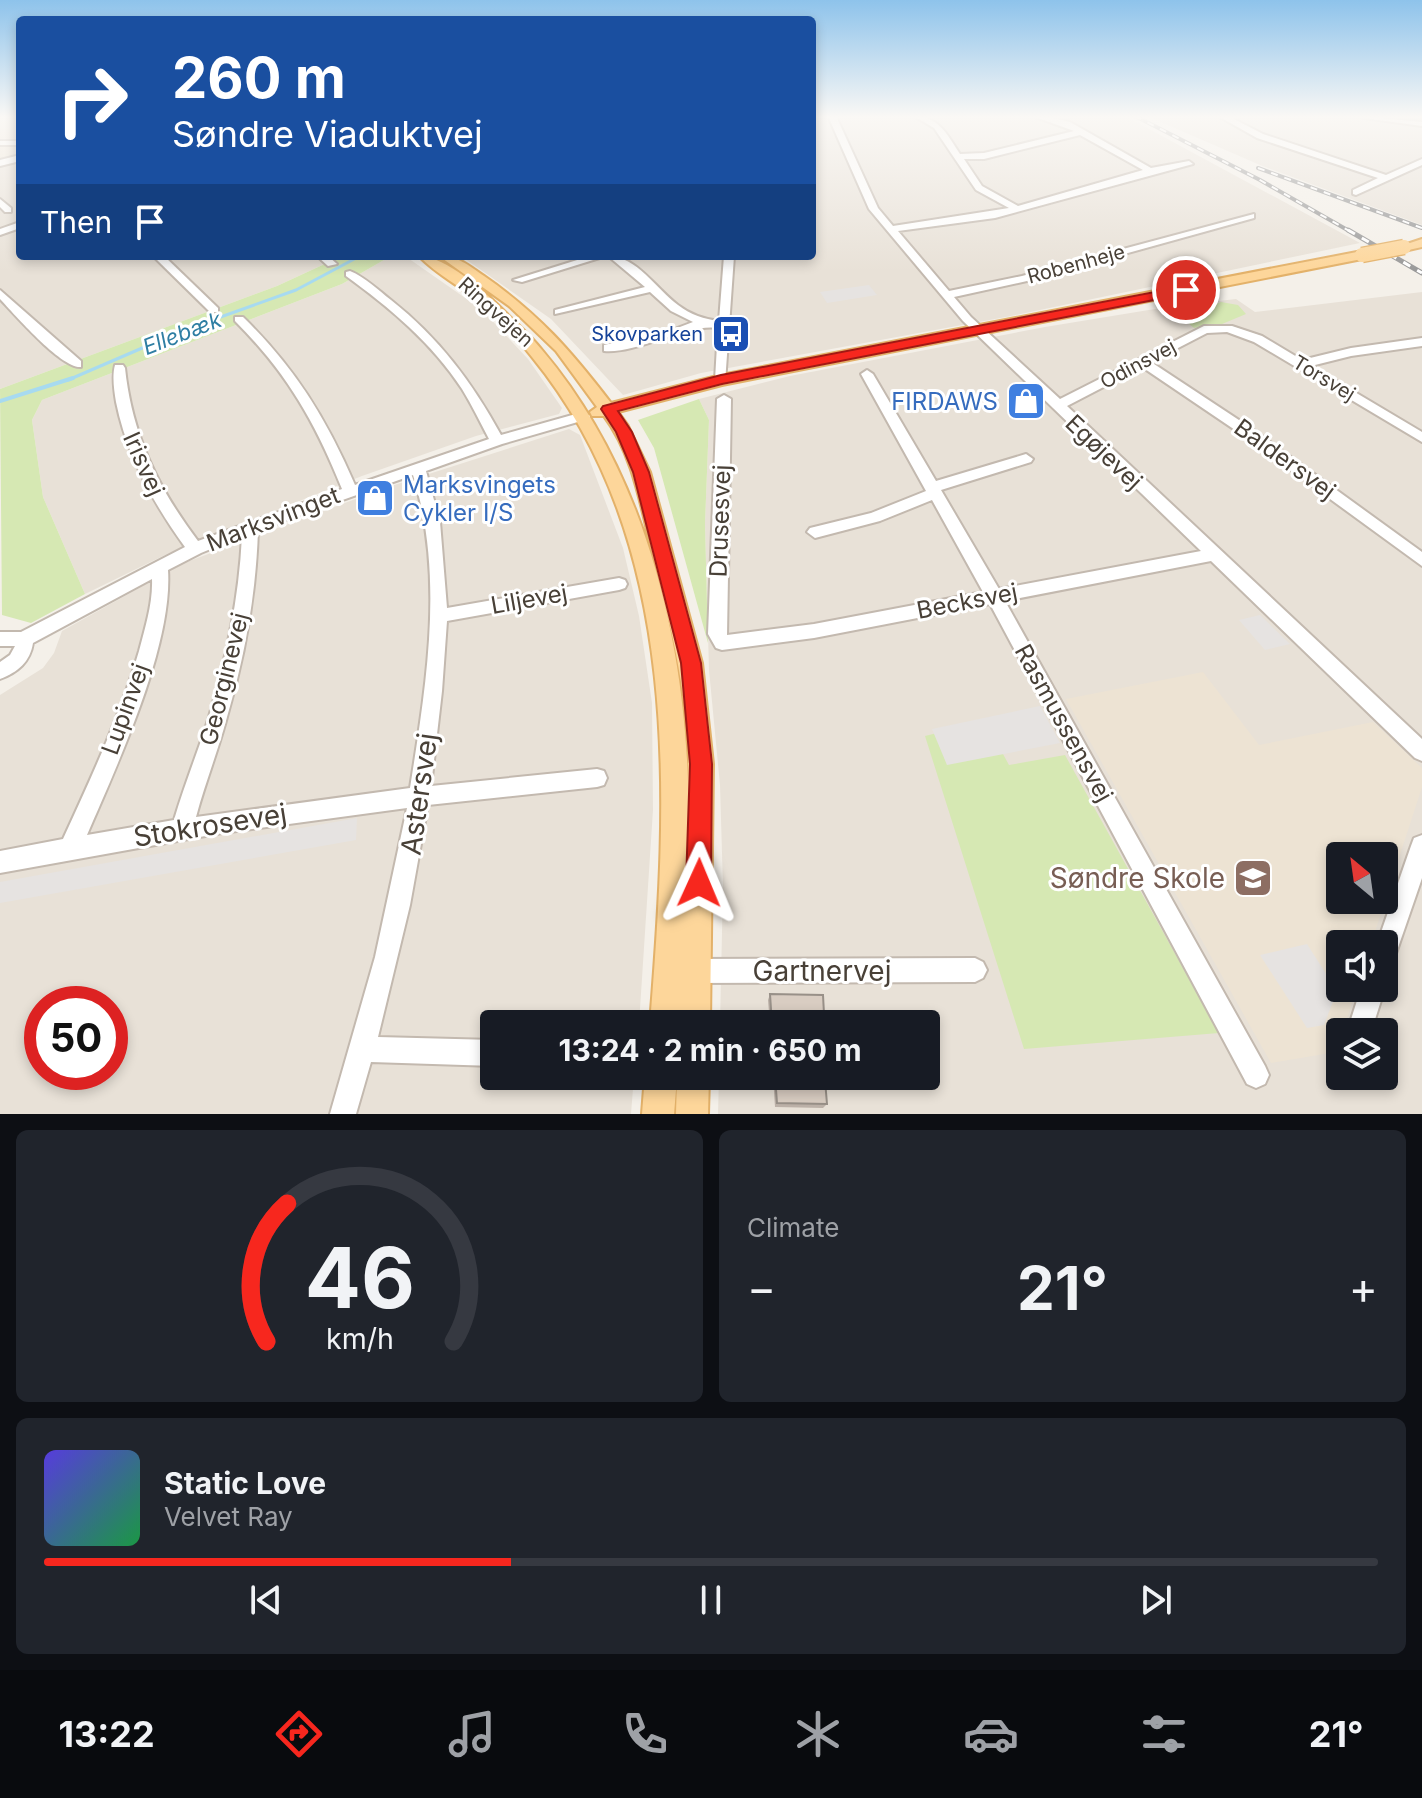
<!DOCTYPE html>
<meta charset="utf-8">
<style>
:root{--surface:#171b24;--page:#20242c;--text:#f1f3f6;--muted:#9ea1a6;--line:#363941;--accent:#f7271e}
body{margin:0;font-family:Inter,sans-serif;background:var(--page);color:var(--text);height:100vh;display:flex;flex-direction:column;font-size:30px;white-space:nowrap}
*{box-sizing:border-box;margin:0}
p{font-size:26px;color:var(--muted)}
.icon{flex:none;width:44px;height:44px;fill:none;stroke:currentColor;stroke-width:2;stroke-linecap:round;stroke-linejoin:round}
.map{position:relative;height:1114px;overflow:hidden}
.panel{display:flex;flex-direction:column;gap:16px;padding:16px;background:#0d0f14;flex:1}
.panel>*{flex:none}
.banner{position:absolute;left:16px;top:16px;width:800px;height:244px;border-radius:8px;box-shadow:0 4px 12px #0003;background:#1a4fa0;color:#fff;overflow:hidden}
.needle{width:52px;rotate:331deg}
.buttons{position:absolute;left:1326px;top:842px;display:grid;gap:16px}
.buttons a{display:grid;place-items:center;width:72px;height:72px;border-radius:8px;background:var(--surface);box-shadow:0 4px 12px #0003;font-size:40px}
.speed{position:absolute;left:24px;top:986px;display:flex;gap:16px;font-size:40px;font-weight:700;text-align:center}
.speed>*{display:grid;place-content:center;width:104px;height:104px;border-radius:50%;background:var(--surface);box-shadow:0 4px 12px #0003;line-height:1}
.speed .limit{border:12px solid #d22;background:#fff;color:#111}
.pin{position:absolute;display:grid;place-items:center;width:68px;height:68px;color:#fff;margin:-34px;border:4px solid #fff;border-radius:50%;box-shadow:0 2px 8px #0007}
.me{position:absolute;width:88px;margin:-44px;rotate:1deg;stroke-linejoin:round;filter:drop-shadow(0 0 6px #0008)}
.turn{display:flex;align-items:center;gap:28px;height:168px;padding:0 24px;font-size:36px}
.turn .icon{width:104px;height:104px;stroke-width:2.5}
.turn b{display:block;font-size:56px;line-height:68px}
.then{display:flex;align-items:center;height:76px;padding:0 24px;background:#0003;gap:16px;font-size:30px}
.big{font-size:60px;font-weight:700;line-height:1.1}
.panel .card{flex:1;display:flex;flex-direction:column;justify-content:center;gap:12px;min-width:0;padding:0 28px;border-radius:12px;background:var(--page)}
.panel .dial{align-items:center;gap:0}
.dial svg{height:208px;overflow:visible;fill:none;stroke:var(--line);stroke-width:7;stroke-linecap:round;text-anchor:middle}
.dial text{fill:var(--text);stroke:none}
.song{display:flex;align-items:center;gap:24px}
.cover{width:96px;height:96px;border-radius:12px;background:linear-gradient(135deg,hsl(250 70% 55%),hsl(140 70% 35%))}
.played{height:8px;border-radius:4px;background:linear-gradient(90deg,var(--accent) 35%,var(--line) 35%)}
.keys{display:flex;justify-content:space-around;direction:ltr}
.heat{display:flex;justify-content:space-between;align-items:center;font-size:44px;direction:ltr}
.panel .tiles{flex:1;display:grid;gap:16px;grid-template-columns:1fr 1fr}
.card:last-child{grid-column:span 2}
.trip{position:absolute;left:480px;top:1010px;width:460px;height:80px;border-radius:8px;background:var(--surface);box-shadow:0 4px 12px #0003;font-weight:700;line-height:80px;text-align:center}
.menu{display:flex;height:128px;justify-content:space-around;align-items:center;background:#090b0e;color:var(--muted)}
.menu .icon{width:56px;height:56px}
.menu .selected{color:var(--accent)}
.menu b{font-size:36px;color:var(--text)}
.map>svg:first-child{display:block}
</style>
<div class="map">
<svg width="1422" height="1114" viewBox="0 0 1422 1114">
<rect width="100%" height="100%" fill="#f4f0e9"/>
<g fill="#e8e1d7" fill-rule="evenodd">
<path d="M812,116H1125L1360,243L1006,317L701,373L623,395L551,319L461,256H812Z"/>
<path d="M1147,116H1422V225L1260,165Z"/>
<path d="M20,160V256H342L277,286L0,389V165Z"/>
<path d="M391,256H405L481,309L528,359L562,408L559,414L476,436L362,476L167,554L85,594L43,497L32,420L42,400L342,284Z"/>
<path d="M1422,292V1114H718L719,1076H926V1024H720L723,887L720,785L709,670L705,524L709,420L699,399L790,376L1045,327L1167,307L1236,299L1255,312ZM1340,856H1384V900H1340ZM1340,944H1384V988H1340ZM1340,1032H1384V1076H1340Z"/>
<path d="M569,429L580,435L623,548L639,616L652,703L653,810L639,1024H494V1076H634L631,1114H0V695L43,668L54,653L62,631L184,563L385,488ZM42,1004H110V1072H42Z"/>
</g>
<g fill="#ede3d3" fill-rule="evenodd">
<path d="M0,116H20V155L0,160Z"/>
<path d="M1203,672L1259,745L1373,722L1422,768V787L1371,944H1340V988H1357L1336,1052L1271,1063L1066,699ZM1340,856H1384V900H1340Z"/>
</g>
<g fill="#d6e8b3">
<path d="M342,256H391L342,284L42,400L32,420L43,497L85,594L31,623L2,615L0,389L277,286Z"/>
<path d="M1221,302L1238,305L1246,314L1222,324L1194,328L1171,308L1208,307Z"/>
<path d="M699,399L709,420L705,524L708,643L654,448L638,420Z"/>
<path d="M985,721L1009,765L1065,755L1219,1033L1024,1049L925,736Z"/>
</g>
<g fill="#e6e3e1">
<path d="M869,285L877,295L827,303L820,292Z"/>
<path d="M1260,615L1290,644L1265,650L1239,620Z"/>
<path d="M1040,706L1060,743L947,765L932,729Z"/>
<path d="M357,818L356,840L0,903V882Z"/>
<path d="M1307,944L1337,991L1324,1025L1307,1028L1260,955Z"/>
</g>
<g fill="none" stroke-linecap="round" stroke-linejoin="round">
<path stroke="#a7daf0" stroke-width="3" d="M68,380L184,330L296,290L360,256"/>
<path stroke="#a7daf0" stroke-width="4" d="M0,401L73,378"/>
<g stroke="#c3b9af" stroke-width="4">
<g id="minor">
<path d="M828,116H836L878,208L893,226L1009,208L976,190L934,128L914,116C939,116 948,136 960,154L984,153L1074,131L1033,116H1045L1070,122L1151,168L1189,161L1193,164L995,218L898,231L949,291L1022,276L1254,214V218L1027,281L954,297L971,317L1060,399L1204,326H1232L1262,336L1302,360L1351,348L1422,338V346L1351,356L1311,366L1422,432V442L1254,342L1227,332L1207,333L1151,362L1251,428L1422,552V566L1241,434L1142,367L1067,406L1422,739V761L1415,758L1211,561L1005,601L1265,1066L1269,1075L1265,1084L1256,1088L1247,1084L990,604L814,638L722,650L716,648L708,634L717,399L724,395L731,399L727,635L814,624L983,592L932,500L880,521L815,538L807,532L810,528L871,513L926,491L861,374L867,370L873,374L936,481L1026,454L1033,459L1031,462L941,490L999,589L1201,551L963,321L869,209ZM1080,135L1143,170L1018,206L982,186L964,159H984Z"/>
<path d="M1218,116H1228L1263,134L1386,175L1422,159V165L1356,195L1353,194V190L1378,178L1257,138Z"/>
<path d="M1360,116L1422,122V126L1364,118Z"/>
<rect x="0" y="141" width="20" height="4"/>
<path d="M20,155V161L0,166V160Z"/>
<path d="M0,199L11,208V212H5L0,207Z"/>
<path d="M20,222V228L0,235V229Z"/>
<path d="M153,256H164L218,308V312H210Z"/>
<path d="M317,256H328L337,264L328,266Z"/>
<path d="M590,256H606L522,282L513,280Z"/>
<path d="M608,256C637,256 656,289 678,305C691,315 704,319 719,321L724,256H734L725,383L721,384L715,380L718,328C687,323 638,354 604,351V345L672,330L693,322L671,311L650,292L555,314V310L645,287Z"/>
<path d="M350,271C365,277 378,290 391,300C439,338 472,382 501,435L583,412L590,416L588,419L502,444L426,471L440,522L447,608L619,578L625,580L627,584L625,588L619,590L447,621L442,691L431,786L597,769L604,771L607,778L604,785L597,787L428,805L410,905L378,1037L494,1040V1066L371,1062L356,1114H330L375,957L407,808L222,833L0,873V851L63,839C91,778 120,716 139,651C145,628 153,603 152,579L33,643C30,662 18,672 0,679V662L10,655L15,646H0V632H21L185,547C153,503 127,456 116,402C114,390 112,376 115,365H123L125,368C132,435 158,488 198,541L342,489C315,422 287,373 235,321V317H243C295,368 326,418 355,485L489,439C480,422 472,405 462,389C432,343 390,308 346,276V272ZM413,475C445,576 426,686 410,788L196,817C205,783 218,751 227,717C245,656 256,594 258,530ZM242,536C239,599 226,660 208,720C197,754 184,786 174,820L87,835C117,765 173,646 168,570L201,553Z"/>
<path d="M0,290L81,361V367C62,369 15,315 0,299Z"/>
<path d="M1422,835V878L1392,965L1384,969V944H1377L1411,846L1414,838Z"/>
<path d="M975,958L983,962L987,970L983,978L975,982L689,983L681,979L677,971L681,963L689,959Z"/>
<path d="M1384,986L1385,988L1371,1032H1347L1361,988H1384Z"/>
</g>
</g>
<g stroke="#e3b169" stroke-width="4">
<g id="major">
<path d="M1422,239V247L1404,251L1398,247Z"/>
<path d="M1362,251L1368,255L1367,258L722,385L618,412L628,426L650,472L702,663L713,764L710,1024H650C668,799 684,543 532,357C517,338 499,320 482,304C462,287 437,275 419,256C446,256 485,292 504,311C517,324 531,336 542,350C642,468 683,630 688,781C691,701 670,624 651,547C640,502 632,453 604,416H592L590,412L597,407L556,351L509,306L439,256C458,256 468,265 484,276C539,314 571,351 611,403L721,375Z"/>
<path d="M645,1076H709L708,1114H676L677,1078L674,1114H642Z"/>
</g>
</g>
<use href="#minor" fill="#fff" fill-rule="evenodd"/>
<use href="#major" fill="#fdd69a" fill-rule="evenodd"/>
<g stroke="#989898" stroke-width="4">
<g id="rail-far1">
<path d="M1135,116L1260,180L1351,232"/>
<path d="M1258,168L1422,228"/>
</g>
</g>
<g stroke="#989898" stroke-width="5">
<path id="rail" d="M1348,230L1422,273"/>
</g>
<use href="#rail-far1" stroke="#fff" stroke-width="2" stroke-dasharray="7" stroke-linecap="butt"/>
<use href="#rail" stroke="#fff" stroke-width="3" stroke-dasharray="8" stroke-linecap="butt"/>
<g stroke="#e3b169" stroke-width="17" stroke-linecap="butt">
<path id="major-bridge" d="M1362,255L1404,247"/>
</g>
<use href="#major-bridge" stroke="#fdd69a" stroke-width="14"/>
</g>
<g fill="#bbb0a7">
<path d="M770,994L824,1014L901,1024H770L768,1000Z"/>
<path d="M773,1076H839V1080L836,1085H825L827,1104L823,1108L775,1107Z"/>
</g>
<g fill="#d9cdc2" stroke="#989088" stroke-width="2">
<path d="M770,994L823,995L824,1014L900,1016L901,1024H772Z"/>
<path d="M775,1076H839V1080H825L827,1104L777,1103Z"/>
</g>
<linearGradient id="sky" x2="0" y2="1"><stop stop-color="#8ec3eb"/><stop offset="0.43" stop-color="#faf8f5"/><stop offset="1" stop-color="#faf8f5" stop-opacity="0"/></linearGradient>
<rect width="1422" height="272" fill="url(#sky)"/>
<path fill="#f7271e" stroke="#a11914" stroke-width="2" d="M1186,286L1192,290L1190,293L722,384L618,411L632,432L649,472L701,663L712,764L711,883L707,892L699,895L690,892L686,883L690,764L681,663L633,472L616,432L601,409L603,406L721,375Z"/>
<defs>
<g id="bus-square" transform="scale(2)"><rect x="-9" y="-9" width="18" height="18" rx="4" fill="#1a4fb4" stroke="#fff"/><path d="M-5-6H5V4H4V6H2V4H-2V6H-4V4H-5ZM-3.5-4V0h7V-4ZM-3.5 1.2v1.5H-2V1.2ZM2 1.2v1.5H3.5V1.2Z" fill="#fff"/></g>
<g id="shop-square" transform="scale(2)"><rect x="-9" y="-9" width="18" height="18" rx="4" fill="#3f7fe0" stroke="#fff"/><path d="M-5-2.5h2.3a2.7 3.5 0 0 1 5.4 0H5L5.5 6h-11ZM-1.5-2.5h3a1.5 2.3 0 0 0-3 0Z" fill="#fff"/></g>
<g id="school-square" transform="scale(2)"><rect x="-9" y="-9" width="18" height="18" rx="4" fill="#8d6e63" stroke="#fff"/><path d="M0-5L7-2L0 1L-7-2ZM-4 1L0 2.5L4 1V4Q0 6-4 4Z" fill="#fff"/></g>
</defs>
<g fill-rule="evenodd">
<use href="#bus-square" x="731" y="334"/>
<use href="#shop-square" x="1026" y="401"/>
<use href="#shop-square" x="375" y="498"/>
<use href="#school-square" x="1253" y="878"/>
</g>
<g text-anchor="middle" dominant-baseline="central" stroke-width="6" stroke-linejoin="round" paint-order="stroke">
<g font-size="20" fill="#484037" stroke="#fff">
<text transform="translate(1076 264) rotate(-15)">Robenheje</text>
<text transform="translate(496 312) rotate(42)">Ringvejen</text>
<text transform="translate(1138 364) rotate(-28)">Odinsvej</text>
<text transform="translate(1324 378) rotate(31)">Torsvej</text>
</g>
<g font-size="20" fill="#164399" stroke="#fff" text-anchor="end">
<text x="703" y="334">Skovparken</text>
</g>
<g font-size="22" font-style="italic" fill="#2e7ea3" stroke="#fff">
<text transform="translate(182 333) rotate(-21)">Ellebæk</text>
</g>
<g font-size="24" fill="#366cbe" stroke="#fff" text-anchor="end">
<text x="998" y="401">FIRDAWS</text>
<text x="403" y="484" text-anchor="start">Marksvingets<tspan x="403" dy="28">Cykler I/S</tspan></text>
</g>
<g font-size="24" fill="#484037" stroke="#fff">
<text transform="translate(1104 452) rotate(44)">Egøjevej</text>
<text transform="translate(1285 459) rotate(36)">Baldersvej</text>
<text transform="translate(144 464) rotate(66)">Irisvej</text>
<text transform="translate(273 519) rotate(-21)">Marksvinget</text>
<text transform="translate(720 521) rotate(-88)">Drusesvej</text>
<text transform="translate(529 599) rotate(-10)">Liljevej</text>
<text transform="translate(967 601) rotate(-11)">Becksvej</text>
<text transform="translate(224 679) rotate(-76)">Georginevej</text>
<text transform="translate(125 709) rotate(-70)">Lupinvej</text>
<text transform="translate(1064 723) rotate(61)">Rasmussensvej</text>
</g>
<g font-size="28" fill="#484037" stroke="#fff">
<text transform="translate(419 794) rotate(-82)">Astersvej</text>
<text transform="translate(210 825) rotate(-9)">Stokrosevej</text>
<text x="822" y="971">Gartnervej</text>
</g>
<g font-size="28" fill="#785e54" stroke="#fff" text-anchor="end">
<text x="1225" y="878">Søndre Skole</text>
</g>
</g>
</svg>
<div class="buttons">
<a><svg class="needle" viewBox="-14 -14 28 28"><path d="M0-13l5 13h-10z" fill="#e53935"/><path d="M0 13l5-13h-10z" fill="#9ea1a6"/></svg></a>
<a><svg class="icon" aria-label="sound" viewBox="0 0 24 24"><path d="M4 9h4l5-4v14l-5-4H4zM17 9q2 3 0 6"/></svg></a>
<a><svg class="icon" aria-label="layers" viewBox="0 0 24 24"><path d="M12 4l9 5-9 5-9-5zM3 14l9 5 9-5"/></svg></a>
</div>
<div class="speed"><div class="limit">50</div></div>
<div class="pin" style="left:1186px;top:290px;background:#d93025"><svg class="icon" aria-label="arrive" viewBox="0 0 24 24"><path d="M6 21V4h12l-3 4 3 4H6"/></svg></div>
<svg class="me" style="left:699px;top:883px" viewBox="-20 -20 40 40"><path d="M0-17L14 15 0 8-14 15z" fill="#f7271e" stroke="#fff" stroke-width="4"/></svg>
<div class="trip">13:24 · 2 min · 650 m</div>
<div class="banner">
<div class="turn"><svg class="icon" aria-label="right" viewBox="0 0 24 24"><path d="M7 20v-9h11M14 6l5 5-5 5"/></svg><div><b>260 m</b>Søndre Viaduktvej</div></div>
<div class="then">Then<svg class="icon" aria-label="arrive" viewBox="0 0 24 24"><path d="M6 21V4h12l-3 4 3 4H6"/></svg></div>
</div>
</div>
<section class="panel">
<div class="tiles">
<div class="card dial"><svg viewBox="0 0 100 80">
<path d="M14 69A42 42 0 1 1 86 69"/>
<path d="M14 69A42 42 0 0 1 22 16" stroke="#f7271e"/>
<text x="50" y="56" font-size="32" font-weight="700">46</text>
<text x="50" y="72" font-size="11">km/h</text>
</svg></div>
<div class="card"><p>Climate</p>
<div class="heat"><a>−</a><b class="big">21°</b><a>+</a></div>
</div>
<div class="card">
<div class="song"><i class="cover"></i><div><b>Static Love</b><p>Velvet Ray</p></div></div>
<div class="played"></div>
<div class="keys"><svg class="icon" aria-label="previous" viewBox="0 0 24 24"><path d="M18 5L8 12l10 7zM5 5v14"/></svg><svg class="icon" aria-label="pause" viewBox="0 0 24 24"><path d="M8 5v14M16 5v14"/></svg><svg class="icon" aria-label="next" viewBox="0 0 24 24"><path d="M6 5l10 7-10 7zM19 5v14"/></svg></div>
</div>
</div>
</section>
<nav class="menu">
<b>13:22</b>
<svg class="icon selected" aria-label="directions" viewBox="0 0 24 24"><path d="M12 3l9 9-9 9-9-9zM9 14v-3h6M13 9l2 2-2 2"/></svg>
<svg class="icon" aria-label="music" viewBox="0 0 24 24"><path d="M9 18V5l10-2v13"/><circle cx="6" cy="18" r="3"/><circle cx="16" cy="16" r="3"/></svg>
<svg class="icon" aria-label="phone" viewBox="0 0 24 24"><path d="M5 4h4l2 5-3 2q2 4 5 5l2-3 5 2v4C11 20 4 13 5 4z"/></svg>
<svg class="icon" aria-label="climate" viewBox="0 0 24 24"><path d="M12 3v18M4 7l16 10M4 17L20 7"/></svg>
<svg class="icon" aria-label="car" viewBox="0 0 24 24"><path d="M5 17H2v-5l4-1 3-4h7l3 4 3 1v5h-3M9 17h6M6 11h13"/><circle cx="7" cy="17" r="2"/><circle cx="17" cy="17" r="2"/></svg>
<svg class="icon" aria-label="filters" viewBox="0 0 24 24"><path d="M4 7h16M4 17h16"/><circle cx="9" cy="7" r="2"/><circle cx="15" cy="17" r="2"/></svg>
<b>21°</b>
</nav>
